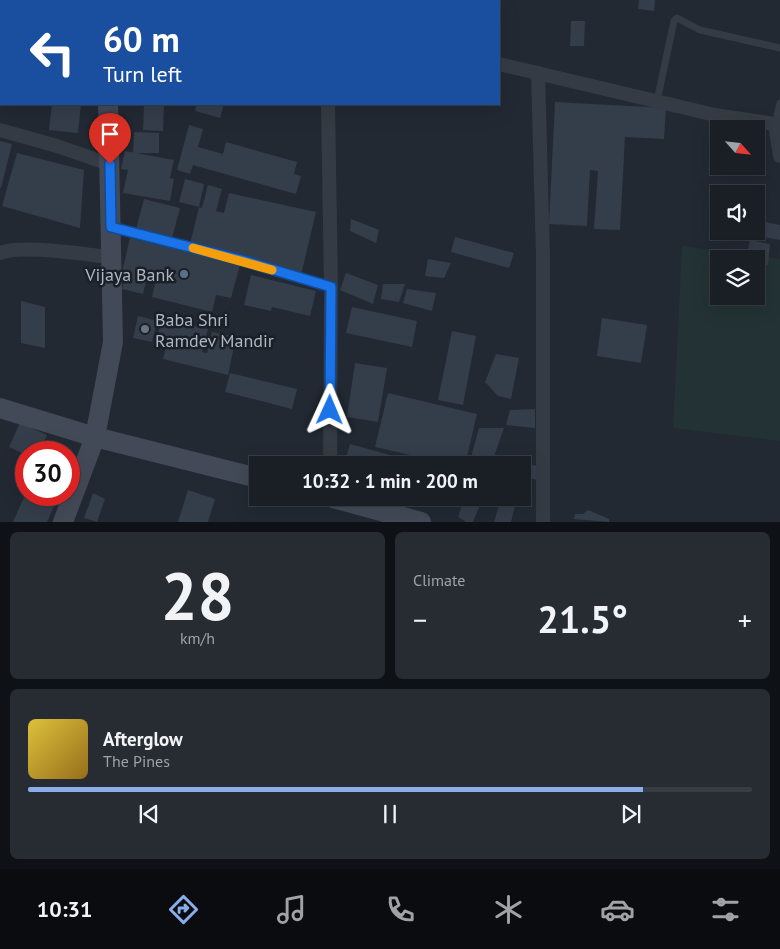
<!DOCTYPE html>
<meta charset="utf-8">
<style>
:root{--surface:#1a1f26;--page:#272c32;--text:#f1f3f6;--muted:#9fa2a7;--line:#383d43;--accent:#8baeea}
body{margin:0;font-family:"PT Sans",sans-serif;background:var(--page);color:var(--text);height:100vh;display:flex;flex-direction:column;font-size:19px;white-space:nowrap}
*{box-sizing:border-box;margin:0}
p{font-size:16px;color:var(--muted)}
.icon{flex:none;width:28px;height:28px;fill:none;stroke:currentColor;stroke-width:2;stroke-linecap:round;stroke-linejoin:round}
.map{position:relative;height:522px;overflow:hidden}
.panel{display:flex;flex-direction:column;gap:10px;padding:10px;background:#0e1115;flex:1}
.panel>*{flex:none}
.banner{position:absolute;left:0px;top:0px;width:500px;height:105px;box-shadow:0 5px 20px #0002,0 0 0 1px var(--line);background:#1a4fa0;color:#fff;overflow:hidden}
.needle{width:32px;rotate:117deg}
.controls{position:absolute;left:710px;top:120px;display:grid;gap:10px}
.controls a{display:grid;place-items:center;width:55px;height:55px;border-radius:0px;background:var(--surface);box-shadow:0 5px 20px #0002,0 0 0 1px var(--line);font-size:25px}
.speed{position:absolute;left:15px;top:441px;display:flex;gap:10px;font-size:25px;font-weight:700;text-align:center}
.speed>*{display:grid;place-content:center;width:65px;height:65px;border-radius:50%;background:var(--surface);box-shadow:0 5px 20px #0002,0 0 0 1px var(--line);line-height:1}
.speed .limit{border:8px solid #d22;background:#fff;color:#111}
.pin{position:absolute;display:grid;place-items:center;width:42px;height:42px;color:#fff;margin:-51px -21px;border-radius:50% 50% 50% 0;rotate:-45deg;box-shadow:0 0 5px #0007}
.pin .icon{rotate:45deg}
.me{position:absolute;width:55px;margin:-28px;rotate:1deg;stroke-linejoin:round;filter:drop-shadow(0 0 4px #0008)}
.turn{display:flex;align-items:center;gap:18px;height:105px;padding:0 20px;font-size:22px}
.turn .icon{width:65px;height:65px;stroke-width:2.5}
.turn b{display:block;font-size:35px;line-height:42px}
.big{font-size:38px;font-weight:700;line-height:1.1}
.panel .widget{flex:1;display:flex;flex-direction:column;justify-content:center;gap:8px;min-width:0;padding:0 18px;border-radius:8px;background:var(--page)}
.panel .dial{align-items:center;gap:0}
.dial b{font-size:65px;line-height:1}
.song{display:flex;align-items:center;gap:15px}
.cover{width:60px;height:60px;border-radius:8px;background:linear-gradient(135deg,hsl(50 70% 55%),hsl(40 70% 35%))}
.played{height:5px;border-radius:2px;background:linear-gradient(90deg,var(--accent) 85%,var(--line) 85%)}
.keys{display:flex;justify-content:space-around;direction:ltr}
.heat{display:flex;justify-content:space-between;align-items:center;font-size:28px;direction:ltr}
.panel .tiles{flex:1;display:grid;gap:10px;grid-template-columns:1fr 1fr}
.widget:last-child{grid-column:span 2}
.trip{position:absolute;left:249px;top:456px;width:282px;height:50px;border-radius:0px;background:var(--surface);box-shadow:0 5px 20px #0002,0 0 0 1px var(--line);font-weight:700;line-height:50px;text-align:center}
.menu{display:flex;height:80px;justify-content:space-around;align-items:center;background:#0a0c0f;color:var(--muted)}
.menu .icon{width:35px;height:35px}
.menu .current{color:var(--accent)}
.menu b{font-size:22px;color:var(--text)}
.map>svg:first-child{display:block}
</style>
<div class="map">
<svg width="780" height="522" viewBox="0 0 780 522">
<rect width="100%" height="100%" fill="#222933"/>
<path fill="#233234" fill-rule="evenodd" d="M682,246L780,259V441L673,428ZM719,259H756V296H719Z"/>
<g fill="#343d4a">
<path d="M639,0H655L654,11L638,9Z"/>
<path d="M571,21H585L584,46H570Z"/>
<path d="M555,102L666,108L664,139L625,137L620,230L594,229L598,171L590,170L587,226L549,224Z"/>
<path d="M52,104H81L78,133L49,130Z"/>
<path d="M144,104H164L163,131L143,130Z"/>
<path d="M197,104H224L220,118L195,111Z"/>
<path d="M189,125L203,129L198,147L223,154L226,142L297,162L294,174L301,176L296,194L193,165L190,174L177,170Z"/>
<path d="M134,132L159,133V153H133Z"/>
<path d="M0,141L12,144L1,188H0Z"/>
<path d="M125,151L174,160L170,178L174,179L170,201L123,193L128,170L121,169Z"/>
<path d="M17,153L84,170L80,228L2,206Z"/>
<path d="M185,179L204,184L199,207L179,202Z"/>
<path d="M208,185L222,189L216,211L224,213L229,193L316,212L301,275L190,244L199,207L202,208Z"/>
<path d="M144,199L180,208L172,238L136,229Z"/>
<path d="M351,219L379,230L376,243L350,231Z"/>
<path d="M756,220L780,225V240L752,235V231H756Z"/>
<path d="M455,237L514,253L509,268L451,252Z"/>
<path d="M130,238L240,265L231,298L216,295L212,312L152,297L156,280L147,278L143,294L122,289L126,273L122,272Z"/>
<path d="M750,240L770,244L768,265L756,264V259H746Z"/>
<path d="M428,259L451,263L444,278L425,276Z"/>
<path d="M346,273L378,285L373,304L340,290Z"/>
<path d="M251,275L316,291L310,316L272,307L271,311L244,305Z"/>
<path d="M383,284H405L399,302L381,299Z"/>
<path d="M407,289L436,293L432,311L403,303Z"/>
<path d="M21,301L45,307V348L21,343Z"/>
<path d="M352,307L417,321L412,347L346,333Z"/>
<path d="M138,316L157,321L152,342L133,338Z"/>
<path d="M162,318L208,329L202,352L207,353L212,332L236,337L228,375L163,359L167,344L156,342Z"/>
<path d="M602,318L647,325L641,363L597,356Z"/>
<path d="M452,331L476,336L463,405L438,400Z"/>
<path d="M496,354L519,358L511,399L498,396L485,382Z"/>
<path d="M355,363L387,368L378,422L347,417Z"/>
<path d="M230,373L297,389L292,409L225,392Z"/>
<path d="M388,393L477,414L465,465H454L375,447Z"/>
<path d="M535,409V428L506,425L510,410Z"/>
<path d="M20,423L47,435L39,452H26V455L9,447Z"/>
<path d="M479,428H504L491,465L470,461Z"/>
<path d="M350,444L390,455L387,465H344Z"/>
<path d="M501,458L537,466V480L522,475V465H498Z"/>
<path d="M188,490L215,499L208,522H178Z"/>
<path d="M93,493L105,499L97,522L84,518Z"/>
<path d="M25,495H59L47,522H13Z"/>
<path d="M464,498H483L473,522H466L458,517Z"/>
<path d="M501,498H517L511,522H494Z"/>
<path d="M588,510L609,519V522L574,519L575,514H583Z"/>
</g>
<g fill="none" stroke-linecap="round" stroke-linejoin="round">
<g stroke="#353b44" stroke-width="7">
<path d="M657,101L674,21L677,18L700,30L780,48"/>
<path d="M775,124L780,103"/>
<path d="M113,228L241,260L331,287"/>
</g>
<g stroke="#353b44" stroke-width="14">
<path d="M328,0V1"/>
<path d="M0,14H1"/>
<path d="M499,64L715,115L775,124L780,156"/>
<path d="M538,73L543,255V522"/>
<path d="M328,104L331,287L330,465"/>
<path d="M0,130L57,146L109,164"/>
<path d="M0,253C21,244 86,255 111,257"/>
</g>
<g stroke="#434a57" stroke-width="20">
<path d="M106,1V0"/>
<path d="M0,408L95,437L258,478"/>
<path d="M333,498L421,522"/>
<path d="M63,522L95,437L113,342L108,104"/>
</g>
</g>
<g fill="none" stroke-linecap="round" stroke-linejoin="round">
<g stroke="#114b97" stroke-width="12">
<path id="route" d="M110,164L111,227L241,260L331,287L330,410"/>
</g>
<use href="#route" stroke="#1a73e8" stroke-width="9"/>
<path stroke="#f59e0b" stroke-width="9" d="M193,248L272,270"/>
</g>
<circle fill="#5c6f8a" stroke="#1a2028" stroke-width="2" cx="184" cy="274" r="5"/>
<circle fill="#6b7280" stroke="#1a2028" stroke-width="2" cx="145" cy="329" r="5"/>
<g text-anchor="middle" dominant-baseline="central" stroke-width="5" stroke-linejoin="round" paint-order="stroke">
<g font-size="18" fill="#afb5c1" stroke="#1a2028" text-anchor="end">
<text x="174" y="274">Vijaya Bank</text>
<text x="155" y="319" text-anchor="start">Baba Shri<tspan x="155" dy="21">Ramdev Mandir</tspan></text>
</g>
</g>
</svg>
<div class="controls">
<a><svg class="needle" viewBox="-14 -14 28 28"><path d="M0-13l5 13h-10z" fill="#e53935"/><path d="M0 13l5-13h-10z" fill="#9fa2a7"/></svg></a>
<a><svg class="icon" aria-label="sound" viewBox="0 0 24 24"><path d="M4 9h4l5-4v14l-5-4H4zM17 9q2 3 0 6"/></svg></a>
<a><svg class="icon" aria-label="layers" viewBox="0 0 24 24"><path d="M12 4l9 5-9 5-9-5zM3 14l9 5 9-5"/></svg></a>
</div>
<div class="speed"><div class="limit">30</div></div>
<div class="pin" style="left:110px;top:164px;background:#d93025"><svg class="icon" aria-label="arrive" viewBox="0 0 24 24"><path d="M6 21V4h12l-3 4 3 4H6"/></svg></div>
<svg class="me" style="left:330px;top:410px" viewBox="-20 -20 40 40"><path d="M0-17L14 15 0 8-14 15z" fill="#1a73e8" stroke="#fff" stroke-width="4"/></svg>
<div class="trip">10:32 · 1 min · 200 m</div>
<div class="banner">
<div class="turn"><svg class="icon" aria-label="left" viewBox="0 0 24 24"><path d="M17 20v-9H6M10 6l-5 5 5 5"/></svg><div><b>60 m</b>Turn left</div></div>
</div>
</div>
<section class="panel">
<div class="tiles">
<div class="widget dial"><b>28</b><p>km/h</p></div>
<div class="widget"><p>Climate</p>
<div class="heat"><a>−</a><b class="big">21.5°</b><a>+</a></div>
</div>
<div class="widget">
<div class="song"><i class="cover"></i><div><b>Afterglow</b><p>The Pines</p></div></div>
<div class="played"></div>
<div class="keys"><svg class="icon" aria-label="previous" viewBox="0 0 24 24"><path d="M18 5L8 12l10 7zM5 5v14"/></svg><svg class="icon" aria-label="pause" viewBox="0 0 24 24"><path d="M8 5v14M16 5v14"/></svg><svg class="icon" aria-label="next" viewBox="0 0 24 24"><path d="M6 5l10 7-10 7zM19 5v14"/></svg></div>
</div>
</div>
</section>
<nav class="menu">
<b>10:31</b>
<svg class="icon current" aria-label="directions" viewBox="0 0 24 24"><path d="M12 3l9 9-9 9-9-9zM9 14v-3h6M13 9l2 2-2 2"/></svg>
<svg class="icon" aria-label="music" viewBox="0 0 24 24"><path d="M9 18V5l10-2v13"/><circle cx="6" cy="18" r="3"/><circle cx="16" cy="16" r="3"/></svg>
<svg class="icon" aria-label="phone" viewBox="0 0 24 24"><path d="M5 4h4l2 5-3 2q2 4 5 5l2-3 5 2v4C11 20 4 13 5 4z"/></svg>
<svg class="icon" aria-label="climate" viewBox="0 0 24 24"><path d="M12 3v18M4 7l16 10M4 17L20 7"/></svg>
<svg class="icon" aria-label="car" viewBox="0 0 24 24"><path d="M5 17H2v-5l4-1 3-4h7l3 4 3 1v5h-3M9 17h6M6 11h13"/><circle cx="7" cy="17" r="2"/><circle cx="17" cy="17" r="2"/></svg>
<svg class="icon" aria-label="filters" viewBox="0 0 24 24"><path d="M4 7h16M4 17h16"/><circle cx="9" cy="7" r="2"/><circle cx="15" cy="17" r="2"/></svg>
</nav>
